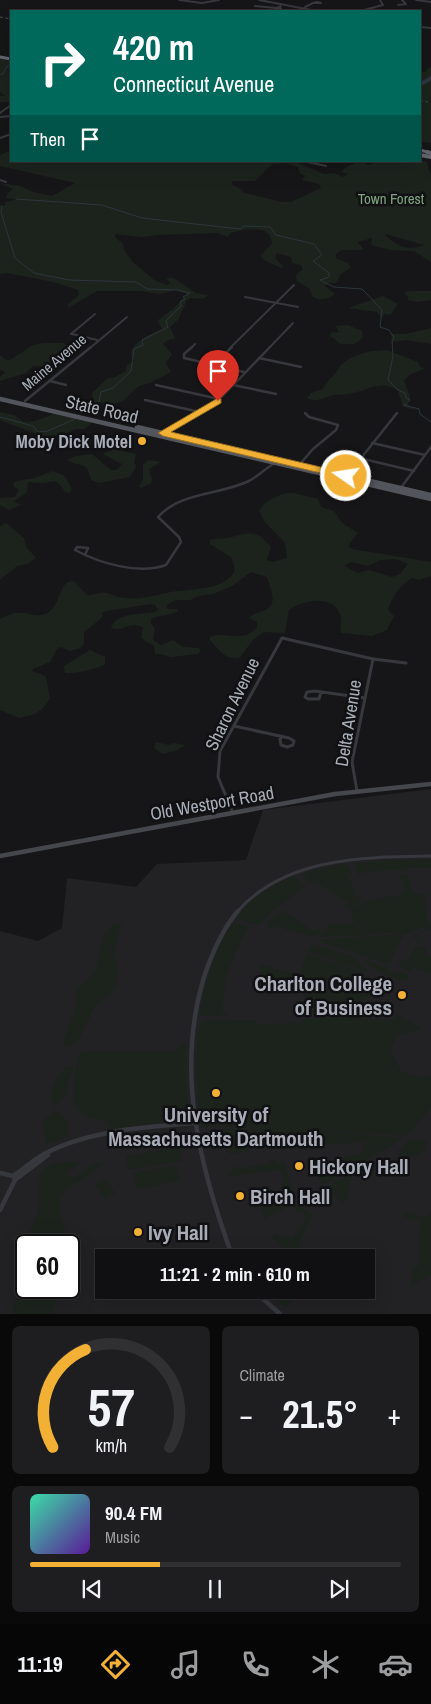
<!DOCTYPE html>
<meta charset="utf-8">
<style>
:root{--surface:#101012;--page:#1e1e20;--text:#f1f3f6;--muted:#9c9d9f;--line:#303032;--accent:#f2b134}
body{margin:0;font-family:"Archivo Narrow",sans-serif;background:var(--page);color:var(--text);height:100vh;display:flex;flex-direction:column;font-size:19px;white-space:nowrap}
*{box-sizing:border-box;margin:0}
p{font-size:16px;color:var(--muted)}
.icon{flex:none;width:28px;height:28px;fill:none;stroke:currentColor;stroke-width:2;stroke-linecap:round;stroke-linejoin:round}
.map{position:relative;height:1314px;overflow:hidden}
.details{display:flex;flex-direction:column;gap:12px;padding:12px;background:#09090a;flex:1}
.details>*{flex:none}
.guide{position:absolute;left:10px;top:10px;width:411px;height:152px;border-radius:0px;box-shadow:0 5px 20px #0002,0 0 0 1px var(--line);background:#00695c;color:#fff;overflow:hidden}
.speed{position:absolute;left:15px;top:1234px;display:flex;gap:10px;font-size:25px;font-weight:700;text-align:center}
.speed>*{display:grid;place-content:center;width:65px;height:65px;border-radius:50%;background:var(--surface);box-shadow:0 5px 20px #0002,0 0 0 1px var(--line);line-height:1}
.speed .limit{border:2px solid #111;border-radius:8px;background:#fff;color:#111}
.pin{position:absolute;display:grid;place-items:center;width:42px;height:42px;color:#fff;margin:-51px -21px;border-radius:50% 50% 50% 0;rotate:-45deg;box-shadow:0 0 5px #0007}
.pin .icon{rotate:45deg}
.me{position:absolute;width:55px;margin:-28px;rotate:283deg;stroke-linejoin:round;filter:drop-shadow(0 0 4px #0008)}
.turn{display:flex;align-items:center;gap:18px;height:105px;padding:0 20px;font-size:22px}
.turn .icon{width:65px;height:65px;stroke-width:2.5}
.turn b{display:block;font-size:35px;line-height:42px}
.then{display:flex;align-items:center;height:48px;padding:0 20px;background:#0003;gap:10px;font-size:19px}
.big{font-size:38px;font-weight:700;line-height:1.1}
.details .widget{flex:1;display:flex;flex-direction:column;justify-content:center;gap:8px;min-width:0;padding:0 18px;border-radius:8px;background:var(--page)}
.details .dial{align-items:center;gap:0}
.dial svg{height:130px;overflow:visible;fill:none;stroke:var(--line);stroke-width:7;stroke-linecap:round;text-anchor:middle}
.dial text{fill:var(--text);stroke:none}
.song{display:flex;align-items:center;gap:15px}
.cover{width:60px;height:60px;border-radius:8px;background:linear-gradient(135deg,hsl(160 70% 55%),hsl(270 70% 35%))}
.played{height:5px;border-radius:2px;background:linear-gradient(90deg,var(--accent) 35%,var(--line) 35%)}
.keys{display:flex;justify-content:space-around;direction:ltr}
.heat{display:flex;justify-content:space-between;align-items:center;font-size:28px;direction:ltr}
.details .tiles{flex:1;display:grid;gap:12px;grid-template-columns:1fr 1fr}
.widget:last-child{grid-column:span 2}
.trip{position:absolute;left:95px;top:1249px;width:280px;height:50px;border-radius:0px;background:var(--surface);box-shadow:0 5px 20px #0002,0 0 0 1px var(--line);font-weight:700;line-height:50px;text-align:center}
.tabs{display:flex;height:80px;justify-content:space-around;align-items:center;background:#060607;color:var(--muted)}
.tabs .icon{width:35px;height:35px}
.tabs .on{color:var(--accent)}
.tabs b{font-size:22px;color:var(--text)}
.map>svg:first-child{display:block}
</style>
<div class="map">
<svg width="431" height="1314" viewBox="0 0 431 1314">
<rect width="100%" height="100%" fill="#161618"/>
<path fill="#222225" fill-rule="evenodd" d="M431,789V1314H0V931L38,941L62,928L67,878L136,887L157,864L246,860L263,810ZM26,1245H69V1288H26ZM104,1258H366V1290H104Z"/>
<g fill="#1c231d" fill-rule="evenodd">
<path d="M0,58L11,61V102H0V96H5L0,92Z"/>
<path d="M431,67V102L420,100V73L427,71L426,69Z"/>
<path d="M420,100L431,103V143L424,142L422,143L423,147L420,146Z"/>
<path d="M11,150V161H293L324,174L334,173L343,177L348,174L341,172L346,167L356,163L355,161H365V164L369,165L376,161L420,160L427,162L431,177V262L414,251L390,250L371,245L372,238L358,242L364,250H342L336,254V258L348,263L351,267L340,275L336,283H329L325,286L335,294C329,300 319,301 312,296L310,289L297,281L296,275L303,269L301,265L292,263L291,257L277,253L275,258L284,267L281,268L262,259L261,256L272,243C270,223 244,230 230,233L228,237L217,233L158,235L142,237L115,234V237L123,244L124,250L133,262L154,280L167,285L170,283L166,278H174L196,293L208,295L203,299L191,298L187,300L178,320L170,327L175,338L166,341L163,344L172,354L166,363L171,372L150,383L139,386L123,401L109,406L100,402H94L92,393L108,378H113L126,371L127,365L134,361C122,346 151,334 162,329L157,321L174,308L187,294L176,290L160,294L141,291H97L68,308V304L79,295L78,290L53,282L7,273L0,274V205L4,206L6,202L18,199L6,198L8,193L13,189L0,183L20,186L33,192L57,197L52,196L75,183L0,166V155ZM286,163L298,167L300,173L305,176L302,180L319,184L321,188L291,202H283L241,192L243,190L232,185V181H255L272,164ZM386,234L424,245C408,252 397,246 385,235Z"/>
<path d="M412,291H431V300L418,302L408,300V297L404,292Z"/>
<path d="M383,296L398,304L390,315L384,314L382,318L377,312L348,308Z"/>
<path d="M348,325L362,331L363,338L354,344H341L330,336L332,332L339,333L336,326Z"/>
<path d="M431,328V344L407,340L392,342L391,334H405Z"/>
<path d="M43,343H63L71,348V354L66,360L56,361L49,367L33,366L26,373L0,381V377L5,372L0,370V355L6,360H10L33,345Z"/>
<path d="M387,350L418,362L420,367L426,368L411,374L404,380L410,397V400L405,402L415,410L403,407L398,391C383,379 369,390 353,393C347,395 340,394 333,395C323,398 318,403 307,398L311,393L323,389C328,380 329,381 335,374C338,371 338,367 342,364C353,354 372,350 387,350Z"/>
<path d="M0,412L14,415L24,422L35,421L54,414L93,422L84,429H75L68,433L47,438L0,420Z"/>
<path d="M115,449L136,454L134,462L136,467L130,477L99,483L91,480C87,459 79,468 67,460L76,456L92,454L111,470H117L122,464L103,454Z"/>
<path d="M148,460L161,462L149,469L152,480L151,483L141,488L139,487L143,479V465Z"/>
<path d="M53,471L65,476L72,489L70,493L65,492C56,477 55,482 41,483C37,483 32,482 28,482L27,492L14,501L21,505L9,510L0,505V498L15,497L19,489L14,487L13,484L16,481L35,478Z"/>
<path d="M294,493L318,499L321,507L334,511L342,523L358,533L348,546L352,549L431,562V576L419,580L412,578C399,586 392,597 388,610L394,616L387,630L372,636L341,633C339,627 343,621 340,614C332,594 303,600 289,610L285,633L264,632L254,639L239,658C224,660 219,649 210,640V637C225,630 242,645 257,627V622L249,618C253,614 257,613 263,611C280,605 270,589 267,577L251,572L232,586L213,594L198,596L190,600H175L167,605V609H177L178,611C169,617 160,614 151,619V623L155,629L153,640L161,645L173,640L183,647L198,648L201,650L198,654L171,657L160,654H155L154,646L141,638L143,627C129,621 124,632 111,628C116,612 141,615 155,612L158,610L155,605L151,604L106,611L102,613L103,617L84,632V643L81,648L70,651L61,647L57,649L50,662L33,669L32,671L41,674L46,677L50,699L42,709L35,714L19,718L0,710V619C6,616 12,613 19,613C30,612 39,619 49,612C61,603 59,580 74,581L87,595C93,596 99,592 106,593C112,594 118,598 125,598C141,600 156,595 171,592C189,589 226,591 235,570L232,558L210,544V540C216,538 221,539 227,538C247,533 256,528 271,547L267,560L273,562L287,558L285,543L265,522L259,511C265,500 282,492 294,493ZM396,559L408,564L400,574L392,577L369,570L358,573L344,566L351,562L368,566L381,560Z"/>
<path d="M6,523L24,538L26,547L36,558L27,564L17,566L0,580V526Z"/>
<path d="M90,650L105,657V664C101,668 70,675 65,673L64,666Z"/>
<path d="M156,742L169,745L174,743L185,745L178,750L163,754L154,748Z"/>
<path d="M431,859V868H407V871H399L397,869L360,873L359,876L354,864L374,861Z"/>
<path d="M343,864L348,865L352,874L348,875L356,897H360L362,900L349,909L344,906L348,903L314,881L311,883L301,875L310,871Z"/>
<path d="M408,874L411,891H415L416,894H425L427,919L431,926V930L421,927L419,930L416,929L411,931L372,934L353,922L352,914L350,911C365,897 382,898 403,895L402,891L406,890L400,875Z"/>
<path d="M293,876L305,886L270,913L260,924H254L237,919C241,902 277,882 293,876Z"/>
<path d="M282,910L314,931L317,929L321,931L316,937L273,926L270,928L267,927L270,920Z"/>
<path d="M115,923L122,924C117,934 118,943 113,954L118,966L116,988L94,1008L80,1038L73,1046L65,1047L63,1043L77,1004L76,989L86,982L96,970L103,938L106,932Z"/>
<path d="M234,923L251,927L246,930L226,976L222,1012L227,1013L226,1016H201L199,1015C203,993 217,937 234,923Z"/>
<path d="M331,923L353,924L371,935L319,937Z"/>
<path d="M407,931L417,935L422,942L417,943L418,939L414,938L412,934H404L390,962L386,964L316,940L387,935Z"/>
<path d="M312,944L352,956L368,970L367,972L308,952Z"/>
<path d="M416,945L427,948L425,953L431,956V973L413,968L411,972L402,969L398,965L400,961L408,960Z"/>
<path d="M307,954L365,973L359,991L371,994L358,1007L320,1009L299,989L298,980H258L261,965L299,975Z"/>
<path d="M363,960L389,968L388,971L397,974L399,971L408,975L407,981H403L378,972Z"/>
<path d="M363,1006L380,1008H369L366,1012L308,1014L313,1010L347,1009Z"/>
<path d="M395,1014L422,1029L397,1036L390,1051L401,1071L421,1078L431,1075V1107L407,1136L291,1128L403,1138L365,1161L362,1149L365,1144L364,1142L297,1147C287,1138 264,1145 252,1146L248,1147V1151L230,1154L222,1129L272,1128L211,1127L208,1123L209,1128L200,1126L196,1072L198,1031H205L198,1030L200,1024L205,1021L255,1020L256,1024L302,1023V1019L372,1016V1020L380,1018L381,1020H394Z"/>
<path d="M186,1041L185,1067L189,1116L187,1119L110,1130L109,1122C102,1120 93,1119 86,1116C64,1105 76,1075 79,1055L83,1051H175Z"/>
<path d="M67,1065L72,1067L73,1070L67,1084L68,1092L56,1106C44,1094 58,1075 67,1065Z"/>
<path d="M57,1110L69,1123L68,1134L62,1139L46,1144L42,1122L50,1114Z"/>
<path d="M409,1139L427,1142L425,1151L416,1156H399L397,1153Z"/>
<path d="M179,1147L182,1161L128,1170L126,1156Z"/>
<path d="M361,1153L364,1161L353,1168L317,1164Z"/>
<path d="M271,1159L278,1163L284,1162L293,1192L280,1189L283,1180L281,1169L242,1175L229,1176L235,1165L237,1169L270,1163Z"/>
<path d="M79,1161L78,1165L66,1172L67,1176L75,1177L96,1163L102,1164C91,1179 70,1180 60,1198C60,1206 60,1214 62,1222C65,1231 70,1236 69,1245H26V1288H55L54,1314H12L20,1280V1273L15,1266L24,1255L27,1239L38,1212L39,1181L42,1171L53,1163Z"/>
<path d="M176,1165L180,1181L137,1189L133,1173Z"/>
<path d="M317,1166L351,1169L322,1186L313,1169V1167Z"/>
<path d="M353,1172L347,1198L344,1203L322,1190Z"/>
<path d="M107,1179L115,1194L104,1199L95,1184Z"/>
<path d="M256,1187L293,1193L295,1202L265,1219L251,1188Z"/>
<path d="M297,1205L312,1214L294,1257L271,1236L277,1234L282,1239L287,1236L292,1238L308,1216L299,1211L297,1213L294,1206Z"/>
<path d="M402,1208L405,1212L414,1213L416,1216H428L431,1213V1276L411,1286L413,1267H418L420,1220L406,1218Z"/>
<path d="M266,1290H283L284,1293L290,1296L292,1302L291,1305L284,1307Z"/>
</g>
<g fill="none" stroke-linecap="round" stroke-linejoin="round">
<g stroke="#2c353c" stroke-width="1">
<path d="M0,74H3L7,66L11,65"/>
<path d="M16,199L102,205L142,218L240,229L244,226L270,227L276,235L314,244L322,255L313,261L329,273V277L320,280L334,287L362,289L382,310L380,327L389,330L394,337L392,341L393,356L388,380L398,390L405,393L406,398L410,400L404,405L419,409L420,414L431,422"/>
<path d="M2,206L1,212L15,258L34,273L69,280L136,282L147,289L177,290L190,293L183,297L185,299L180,302L181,306L166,321L168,327L142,340L143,345L134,349L131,371L113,388L101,392L98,406L82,411"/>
<path d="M0,417L33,426L38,432L48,431L75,419"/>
</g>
<path stroke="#2c353c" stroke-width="4" d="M420,82L423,83L431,78"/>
<g stroke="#37383d" stroke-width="2">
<path d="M179,0L202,3L219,0"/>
<path d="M259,0L317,11"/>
<path d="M416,0L431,2"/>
<path d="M317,2L321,3H313Z"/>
<path d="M398,5L406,4L402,0"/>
<path d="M255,6L276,8"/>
<path d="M280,7L281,9L275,8Z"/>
<path d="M280,7L281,5"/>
<path d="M305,7L313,3"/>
<path d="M420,27L431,28"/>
<path d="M0,113L11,105"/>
<path d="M0,117L11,116"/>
<path d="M303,161L326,166"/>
<path d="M0,180L6,182"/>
<path d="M245,297L298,307"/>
<path d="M71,334L95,314"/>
<path d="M72,334L97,340"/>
<path d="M90,348L127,317"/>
<path d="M191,348L195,344"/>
<path d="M230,348L294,285"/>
<path d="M269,348L293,323"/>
</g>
<g stroke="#37383d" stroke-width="2.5">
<path d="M192,347L184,354V358L244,372"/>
<path d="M259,358L301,367"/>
<path d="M213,365L232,347"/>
<path d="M50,381L66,385"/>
<path d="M156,385L219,399"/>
<path d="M233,385L276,394"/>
<path d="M145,400L200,412"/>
<path d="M25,401L91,347"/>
<path d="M163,433L218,401L270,347"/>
<path d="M372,443L425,455"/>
<path d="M359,458L414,471"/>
<path d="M300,464L313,449L336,430L338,425L309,417L305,413"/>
<path d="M346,477L397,413"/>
<path d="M400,489L431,447"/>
<path d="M85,555L88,548L77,547L75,550C99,563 139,575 166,565L181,542L179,537L158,517C180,492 220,495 249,481C258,476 266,468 275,463"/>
</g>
<g stroke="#37383d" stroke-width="3">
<path d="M321,692L319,699H308L305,697L307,692L315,691L365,698"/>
<path d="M234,726L289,738L294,741L293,745L287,747L281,745L280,739L282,737"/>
<path d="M357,791L352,762L373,659"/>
<path d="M233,813L218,777L220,751L282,638L373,659L406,663"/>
<path d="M237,912C285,857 363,857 431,856"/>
</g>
<g stroke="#37383d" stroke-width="4.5">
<path d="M0,1173L13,1176L15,1180"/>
<path d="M13,1176C24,1169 33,1160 44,1154C89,1130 146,1127 195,1123"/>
<path d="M0,1210L15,1180L48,1155"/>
<path d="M233,1258C199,1166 174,1067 206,971C214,949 223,928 238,911"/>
<path d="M253,1290L280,1314"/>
</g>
<g stroke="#37383d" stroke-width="2">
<path d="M360,11L383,5L380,0"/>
<path d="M0,138L11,134"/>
</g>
<path stroke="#45474d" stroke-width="4.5" d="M0,856L335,794L431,784"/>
<g stroke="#53555c" stroke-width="4.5">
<path d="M0,399L431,499"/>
<path d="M137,427L431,495"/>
</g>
<g stroke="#63666e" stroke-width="3">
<path d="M0,57L11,59"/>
<path d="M420,150L431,153"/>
</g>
<g stroke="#63666e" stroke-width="4">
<path d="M427,152L431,153"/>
<path d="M420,155L431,157"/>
</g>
<g stroke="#4a4c52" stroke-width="1" stroke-dasharray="3 2.5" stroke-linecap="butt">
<path d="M0,17L11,19"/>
<path d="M420,100L431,103"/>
</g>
</g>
<path fill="#f2b134" stroke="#9d7322" d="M218,398L221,399V403L171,432L346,473L351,476L346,479L163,436L158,433Z"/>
<g fill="#f2b134" stroke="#111113" stroke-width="2">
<circle cx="142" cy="441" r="5"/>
<circle cx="402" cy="995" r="5"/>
<circle cx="216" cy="1093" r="5"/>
<circle cx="299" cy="1166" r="5"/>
<circle cx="240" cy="1196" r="5"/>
<circle cx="138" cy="1232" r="5"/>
</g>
<g text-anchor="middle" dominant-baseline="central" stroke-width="5" stroke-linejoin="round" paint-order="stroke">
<g font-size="15" fill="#7fa381" stroke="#111113">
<text x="391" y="198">Town Forest</text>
</g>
<g font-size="15" fill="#a8adb8" stroke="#111113">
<text transform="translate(54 362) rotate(-40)">Maine Avenue</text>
</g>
<g font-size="18" fill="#a8adb8" stroke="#111113">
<text transform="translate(102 409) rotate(13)">State Road</text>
<text transform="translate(232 704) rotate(-64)">Sharon Avenue</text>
<text transform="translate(348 723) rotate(-81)">Delta Avenue</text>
<text transform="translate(212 803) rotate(-10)">Old Westport Road</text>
</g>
<g font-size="18" font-weight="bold" fill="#a8adb8" stroke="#111113" text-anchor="end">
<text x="132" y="441">Moby Dick Motel</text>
</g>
<g font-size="21" font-weight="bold" fill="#a8adb8" stroke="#111113" text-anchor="start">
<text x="392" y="983" text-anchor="end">Charlton College<tspan x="392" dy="24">of Business</tspan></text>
<text x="216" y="1114" text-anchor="middle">University of<tspan x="216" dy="24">Massachusetts Dartmouth</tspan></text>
<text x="309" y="1166">Hickory Hall</text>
<text x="250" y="1196">Birch Hall</text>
<text x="148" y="1232">Ivy Hall</text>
</g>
</g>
</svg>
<div class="speed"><div class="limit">60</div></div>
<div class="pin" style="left:218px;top:401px;background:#d93025"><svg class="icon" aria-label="arrive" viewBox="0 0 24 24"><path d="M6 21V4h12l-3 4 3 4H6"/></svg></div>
<svg class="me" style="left:346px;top:476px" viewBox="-20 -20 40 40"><circle r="17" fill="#f2b134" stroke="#fff" stroke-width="3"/><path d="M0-11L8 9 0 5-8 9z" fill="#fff"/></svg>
<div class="trip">11:21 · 2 min · 610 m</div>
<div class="guide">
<div class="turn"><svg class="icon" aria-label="right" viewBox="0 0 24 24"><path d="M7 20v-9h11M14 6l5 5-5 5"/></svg><div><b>420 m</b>Connecticut Avenue</div></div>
<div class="then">Then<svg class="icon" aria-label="arrive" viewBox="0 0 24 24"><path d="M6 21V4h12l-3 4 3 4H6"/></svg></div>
</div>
</div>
<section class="details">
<div class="tiles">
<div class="widget dial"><svg viewBox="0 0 100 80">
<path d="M14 69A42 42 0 1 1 86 69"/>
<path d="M14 69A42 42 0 0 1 34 9" stroke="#f2b134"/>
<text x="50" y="56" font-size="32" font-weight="700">57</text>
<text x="50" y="72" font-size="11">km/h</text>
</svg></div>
<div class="widget"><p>Climate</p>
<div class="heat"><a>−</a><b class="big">21.5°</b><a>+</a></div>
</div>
<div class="widget">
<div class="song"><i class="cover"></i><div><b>90.4 FM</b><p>Music</p></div></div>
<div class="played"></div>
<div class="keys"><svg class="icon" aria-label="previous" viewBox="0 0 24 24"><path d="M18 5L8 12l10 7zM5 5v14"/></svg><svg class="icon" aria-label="pause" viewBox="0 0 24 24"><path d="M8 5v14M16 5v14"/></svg><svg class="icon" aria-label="next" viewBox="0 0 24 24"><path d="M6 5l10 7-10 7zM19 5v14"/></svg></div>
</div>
</div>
</section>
<nav class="tabs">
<b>11:19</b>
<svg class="icon on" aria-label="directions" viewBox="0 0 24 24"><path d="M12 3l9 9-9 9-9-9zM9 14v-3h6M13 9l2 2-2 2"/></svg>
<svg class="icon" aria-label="music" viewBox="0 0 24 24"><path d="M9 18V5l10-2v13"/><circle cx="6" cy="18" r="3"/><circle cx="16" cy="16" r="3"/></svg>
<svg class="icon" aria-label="phone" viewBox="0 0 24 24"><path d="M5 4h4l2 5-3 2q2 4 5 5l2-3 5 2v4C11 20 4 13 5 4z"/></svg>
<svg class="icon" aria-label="climate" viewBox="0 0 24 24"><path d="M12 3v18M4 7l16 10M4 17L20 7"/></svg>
<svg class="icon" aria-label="car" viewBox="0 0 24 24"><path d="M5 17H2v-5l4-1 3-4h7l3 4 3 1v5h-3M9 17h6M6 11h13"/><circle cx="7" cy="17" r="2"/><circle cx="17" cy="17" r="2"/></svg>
</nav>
